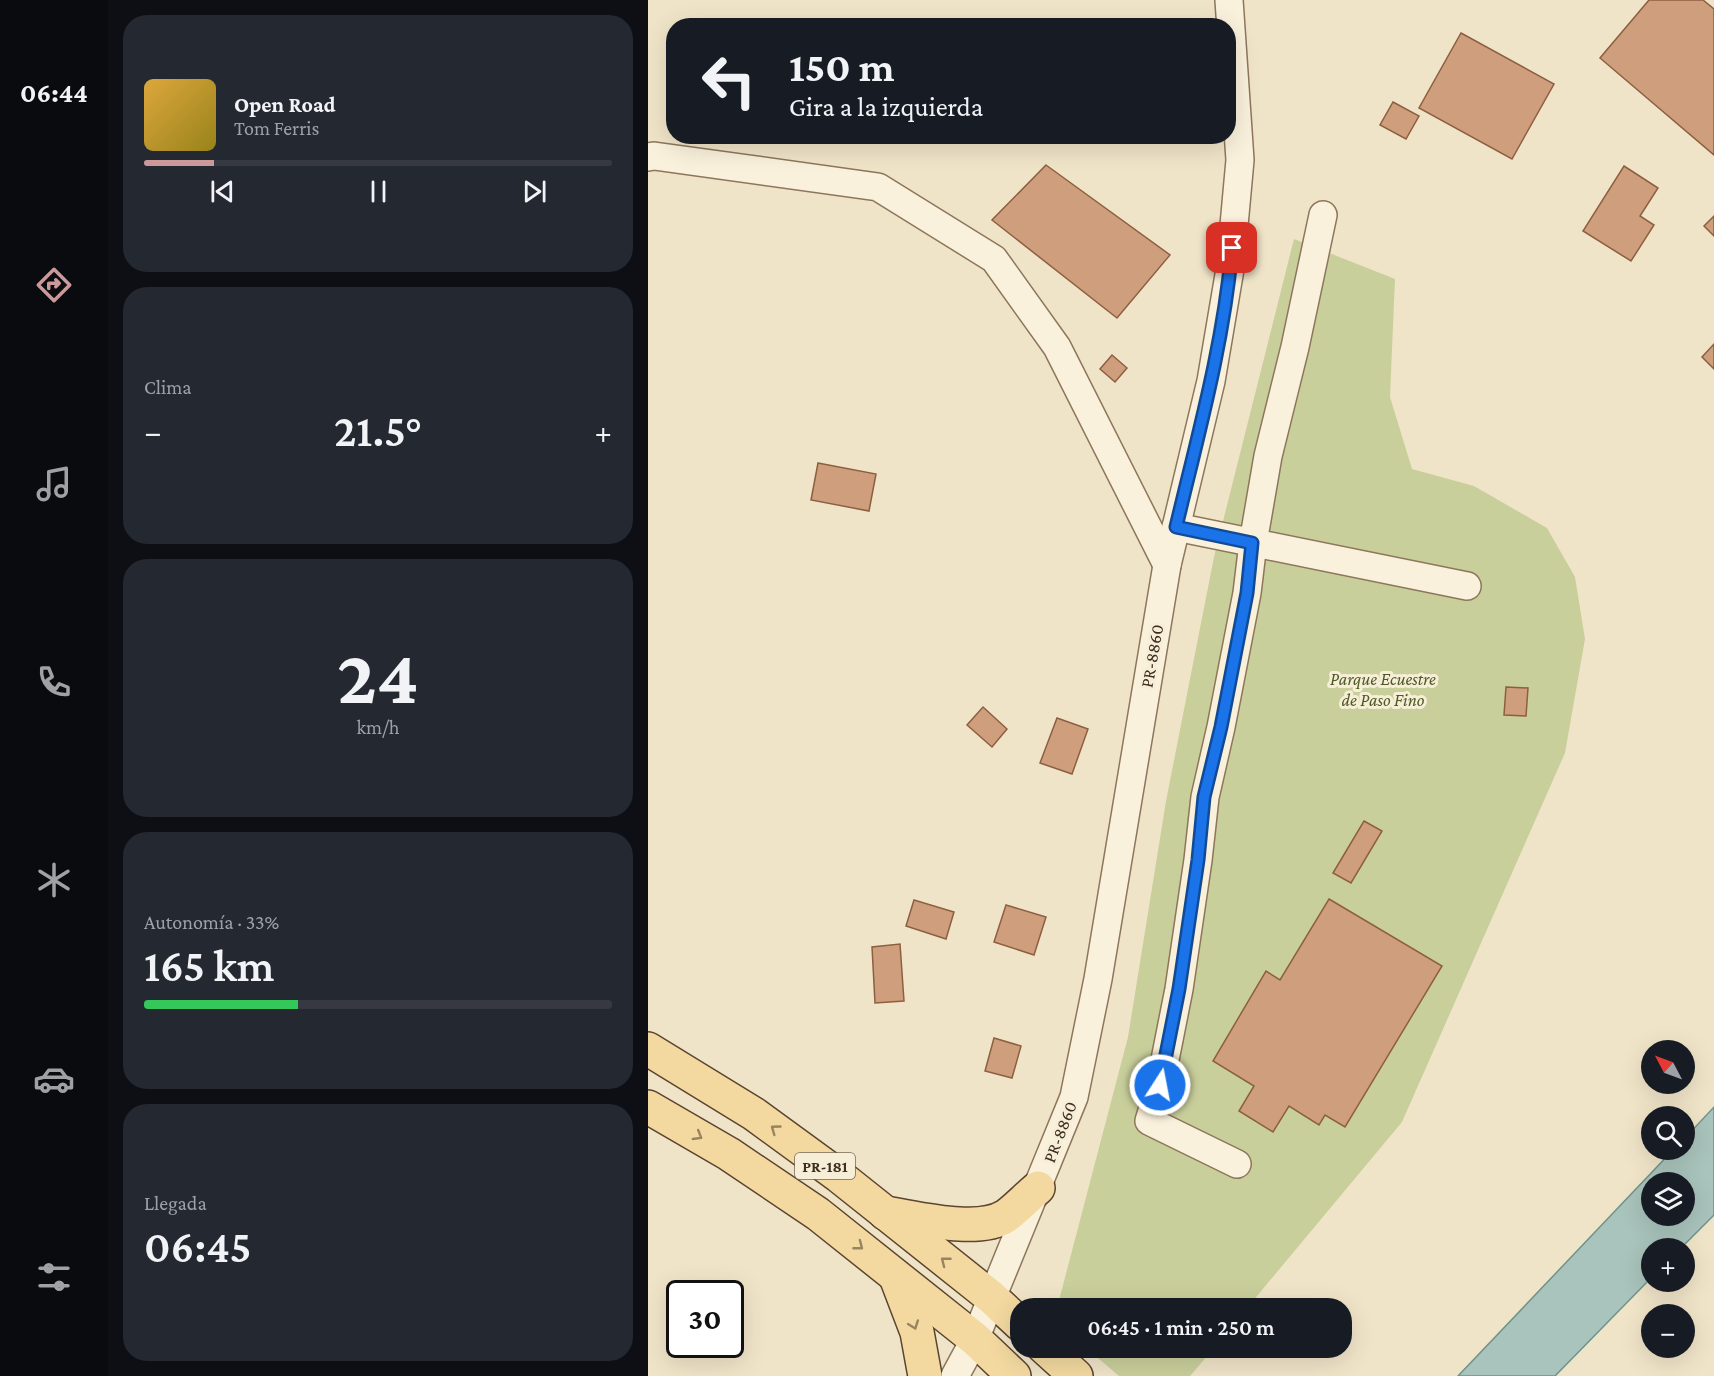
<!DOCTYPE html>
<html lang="es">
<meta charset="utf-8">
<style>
:root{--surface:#171b24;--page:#242831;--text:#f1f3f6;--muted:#9ea1a6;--line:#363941;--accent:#cc999b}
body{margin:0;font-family:"Crimson Pro",serif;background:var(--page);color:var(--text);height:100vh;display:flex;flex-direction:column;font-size:22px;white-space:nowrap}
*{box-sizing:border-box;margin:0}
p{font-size:20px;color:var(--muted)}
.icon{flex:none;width:33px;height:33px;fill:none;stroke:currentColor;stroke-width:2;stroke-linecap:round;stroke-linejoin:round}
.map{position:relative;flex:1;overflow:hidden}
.side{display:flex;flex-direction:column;gap:15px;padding:15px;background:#0d0f14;width:540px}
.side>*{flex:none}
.guide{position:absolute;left:18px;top:18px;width:570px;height:126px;border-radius:24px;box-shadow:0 6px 24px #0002;background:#171b24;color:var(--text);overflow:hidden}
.needle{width:39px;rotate:311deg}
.tools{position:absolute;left:993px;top:1040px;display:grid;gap:12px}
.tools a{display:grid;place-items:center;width:54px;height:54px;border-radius:50%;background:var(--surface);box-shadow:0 6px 24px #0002;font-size:30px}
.speed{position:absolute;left:18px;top:1280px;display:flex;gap:12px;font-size:30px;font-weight:700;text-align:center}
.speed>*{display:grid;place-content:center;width:78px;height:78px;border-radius:50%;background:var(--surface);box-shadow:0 6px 24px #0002;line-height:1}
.speed .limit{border:3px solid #111;border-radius:9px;background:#fff;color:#111}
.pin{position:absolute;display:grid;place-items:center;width:51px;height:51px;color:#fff;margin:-26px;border-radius:12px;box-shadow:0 3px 9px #0006}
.me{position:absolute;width:66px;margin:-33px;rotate:11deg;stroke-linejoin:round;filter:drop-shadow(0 0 4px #0008)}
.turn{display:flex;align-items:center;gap:21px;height:126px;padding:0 24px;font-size:27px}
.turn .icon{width:78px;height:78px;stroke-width:2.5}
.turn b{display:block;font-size:42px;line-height:51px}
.big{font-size:45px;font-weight:600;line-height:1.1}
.side .tile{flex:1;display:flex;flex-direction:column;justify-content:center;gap:9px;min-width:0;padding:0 21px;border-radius:24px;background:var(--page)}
.side .dial{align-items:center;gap:0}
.dial b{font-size:78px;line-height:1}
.song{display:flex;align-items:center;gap:18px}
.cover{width:72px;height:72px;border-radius:9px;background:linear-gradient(135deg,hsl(40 70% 55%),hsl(50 70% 35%))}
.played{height:6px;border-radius:3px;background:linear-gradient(90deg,var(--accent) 15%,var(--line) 15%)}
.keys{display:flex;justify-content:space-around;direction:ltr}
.heat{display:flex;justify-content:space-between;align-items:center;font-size:33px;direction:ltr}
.charge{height:9px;border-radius:4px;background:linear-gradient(90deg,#34c759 33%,var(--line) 0)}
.trip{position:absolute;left:362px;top:1298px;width:342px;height:60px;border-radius:24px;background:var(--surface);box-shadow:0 6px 24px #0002;font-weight:600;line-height:60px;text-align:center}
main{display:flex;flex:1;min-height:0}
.tab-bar{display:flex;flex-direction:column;width:108px;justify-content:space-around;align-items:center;background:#090b0e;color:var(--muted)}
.tab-bar .icon{width:42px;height:42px}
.tab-bar .active{color:var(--accent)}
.tab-bar b{font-size:27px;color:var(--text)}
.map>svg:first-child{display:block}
</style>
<main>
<nav class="tab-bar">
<b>06:44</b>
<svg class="icon active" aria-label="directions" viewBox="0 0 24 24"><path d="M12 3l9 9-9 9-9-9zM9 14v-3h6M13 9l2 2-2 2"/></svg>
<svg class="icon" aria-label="music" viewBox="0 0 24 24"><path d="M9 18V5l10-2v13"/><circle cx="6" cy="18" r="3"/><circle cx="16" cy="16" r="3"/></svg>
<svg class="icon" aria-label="phone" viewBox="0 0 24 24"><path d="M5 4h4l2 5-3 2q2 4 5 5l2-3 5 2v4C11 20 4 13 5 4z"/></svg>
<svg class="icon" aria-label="climate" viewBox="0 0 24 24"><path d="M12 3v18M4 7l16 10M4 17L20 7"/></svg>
<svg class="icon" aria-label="car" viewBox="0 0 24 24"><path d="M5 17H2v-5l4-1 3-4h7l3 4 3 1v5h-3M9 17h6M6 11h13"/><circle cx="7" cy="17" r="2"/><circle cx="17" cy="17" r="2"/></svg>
<svg class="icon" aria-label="filters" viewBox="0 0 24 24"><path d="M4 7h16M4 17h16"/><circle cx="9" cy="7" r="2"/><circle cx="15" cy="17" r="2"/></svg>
</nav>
<section class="side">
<div class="tile">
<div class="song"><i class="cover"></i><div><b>Open Road</b><p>Tom Ferris</p></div></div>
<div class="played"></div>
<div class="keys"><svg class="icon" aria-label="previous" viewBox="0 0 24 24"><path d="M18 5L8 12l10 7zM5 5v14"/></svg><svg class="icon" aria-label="pause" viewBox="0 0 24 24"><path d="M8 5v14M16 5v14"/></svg><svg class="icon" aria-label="next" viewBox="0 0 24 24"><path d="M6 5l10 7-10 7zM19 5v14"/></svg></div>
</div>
<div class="tile"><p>Clima</p>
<div class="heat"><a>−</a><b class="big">21.5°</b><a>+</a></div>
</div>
<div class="tile dial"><b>24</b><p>km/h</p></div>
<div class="tile"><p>Autonomía · 33%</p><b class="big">165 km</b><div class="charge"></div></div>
<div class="tile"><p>Llegada</p><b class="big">06:45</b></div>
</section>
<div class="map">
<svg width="1066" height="1376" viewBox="0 0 1066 1376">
<rect width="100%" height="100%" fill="#f0e4c8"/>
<g fill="#c9cf9b">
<path d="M646,239L747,279L742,397L764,469L826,486L899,528L927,577L937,639L917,753L754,1122L599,1308H409L480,1037L518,801L566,557Z"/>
<path d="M437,1347H567L542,1376H471Z"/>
</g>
<path fill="#a9c4bc" stroke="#6f938a" stroke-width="1.5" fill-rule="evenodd" d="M1066,1107V1215L1033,1248H1004L1003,1278L907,1376H810L1026,1149H1036L1037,1138ZM1004,1182H1036V1215H1004Z"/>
<g fill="#cf9f7d" stroke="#8d5f41" stroke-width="1.5">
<path d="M1001,0H1055L1066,9V155L952,58Z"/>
<path d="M813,33L906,84L864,159L771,108Z"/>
<path d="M745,102L771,116L758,139L732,125Z"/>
<path d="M398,165L522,255L469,318L344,220Z"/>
<path d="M976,166L1010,188L992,216L1006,225L983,261L935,231Z"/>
<path d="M1066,216V236L1056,226Z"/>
<path d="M1066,344V369L1054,357Z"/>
<path d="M464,355L479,368L467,382L452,369Z"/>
<path d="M170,463L228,474L221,511L163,500Z"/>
<path d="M858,687L880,688L878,716L856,715Z"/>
<path d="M335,707L359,729L344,747L319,725Z"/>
<path d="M409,718L440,729L424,774L392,763Z"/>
<path d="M716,821L734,831L703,883L685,873Z"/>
<path d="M681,899L794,966L697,1127L677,1115L671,1125L641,1106L625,1132L591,1111L606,1086L565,1061L618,971L632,980Z"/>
<path d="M266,900L306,912L298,939L258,926Z"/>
<path d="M358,905L398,917L386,955L346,942Z"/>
<path d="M252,944L256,1001L227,1003L224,947Z"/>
<path d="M346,1038L373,1046L364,1078L337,1071Z"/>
</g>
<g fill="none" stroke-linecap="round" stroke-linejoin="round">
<g stroke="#8d765c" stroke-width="30">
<g id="minor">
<path d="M0,157L6,156L230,187L346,259L409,347L519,565"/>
<path d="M528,527L819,586"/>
<path d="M589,1164L501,1121L512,1085L531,989L550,860L557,797L573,727L599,593L605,543L620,456L647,347L675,215"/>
<path d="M307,1376L327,1339L426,1097L450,979L519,565L563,381L582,269L592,160L581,0"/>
</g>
</g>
<g stroke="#5b4430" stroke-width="36">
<g id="major">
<path d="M0,1049L106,1114L191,1176L343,1297L372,1324"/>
<path d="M0,1107L81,1154L170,1214L327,1339L366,1376"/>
<path d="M237,1213C270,1218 330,1234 358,1216C369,1208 379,1197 390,1188"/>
<path d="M248,1277L269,1332L277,1376"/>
<path d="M396,1347L428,1376"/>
</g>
</g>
<use href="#minor" stroke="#faf1dc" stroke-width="27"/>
<use href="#major" stroke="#f3d9a0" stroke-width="33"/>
</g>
<defs><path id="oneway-chevron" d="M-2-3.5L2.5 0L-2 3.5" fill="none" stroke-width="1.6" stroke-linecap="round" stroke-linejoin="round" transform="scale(1.5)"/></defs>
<g stroke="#988460">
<use href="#oneway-chevron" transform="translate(127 1129) rotate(-144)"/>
<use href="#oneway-chevron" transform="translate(50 1136) rotate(31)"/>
<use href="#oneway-chevron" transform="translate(211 1246) rotate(38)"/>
<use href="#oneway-chevron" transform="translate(297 1261) rotate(-142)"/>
<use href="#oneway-chevron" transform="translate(266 1325) rotate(70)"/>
</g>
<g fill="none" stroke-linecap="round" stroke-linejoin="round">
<g stroke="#114b97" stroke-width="15">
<path id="route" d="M512,1085L531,989L550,860L556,797L573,727L599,593L604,543L528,527C550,435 576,342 584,248"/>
</g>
<use href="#route" stroke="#1a73e8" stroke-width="10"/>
</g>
<g text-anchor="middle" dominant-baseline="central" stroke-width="6" stroke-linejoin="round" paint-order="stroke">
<rect fill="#f7eed8" stroke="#756857" stroke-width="1.5" x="147" y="1153" width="60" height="26" rx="4.5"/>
<g font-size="16" font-weight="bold" fill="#3d2e20">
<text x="177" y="1166">PR-181</text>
</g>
<g font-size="18" fill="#3d2e20" stroke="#f7eed8">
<text transform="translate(504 656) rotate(-80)">PR-8860</text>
<text transform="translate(412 1132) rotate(-69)">PR-8860</text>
</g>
<g font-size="18" font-style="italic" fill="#4d5a26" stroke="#f7eed8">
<text x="735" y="679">Parque Ecuestre<tspan x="735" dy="21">de Paso Fino</tspan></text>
</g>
</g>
</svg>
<div class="tools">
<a><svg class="needle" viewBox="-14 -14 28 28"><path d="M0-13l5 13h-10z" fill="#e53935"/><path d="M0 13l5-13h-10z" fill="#9ea1a6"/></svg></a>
<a><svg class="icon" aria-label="search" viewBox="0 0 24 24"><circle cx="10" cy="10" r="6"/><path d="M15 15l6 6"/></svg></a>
<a><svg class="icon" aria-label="layers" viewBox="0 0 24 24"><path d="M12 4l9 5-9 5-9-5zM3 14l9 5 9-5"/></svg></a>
<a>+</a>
<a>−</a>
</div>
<div class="speed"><div class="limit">30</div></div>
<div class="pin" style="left:584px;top:248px;background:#d93025"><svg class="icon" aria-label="arrive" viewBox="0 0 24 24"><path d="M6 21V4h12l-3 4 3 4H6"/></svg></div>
<svg class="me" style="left:512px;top:1085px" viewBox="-20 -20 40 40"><circle r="17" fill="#1a73e8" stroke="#fff" stroke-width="3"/><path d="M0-11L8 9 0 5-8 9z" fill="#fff"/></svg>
<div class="trip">06:45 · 1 min · 250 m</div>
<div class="guide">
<div class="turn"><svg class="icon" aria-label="left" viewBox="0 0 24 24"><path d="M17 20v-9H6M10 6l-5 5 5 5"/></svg><div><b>150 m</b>Gira a la izquierda</div></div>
</div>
</div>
</main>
